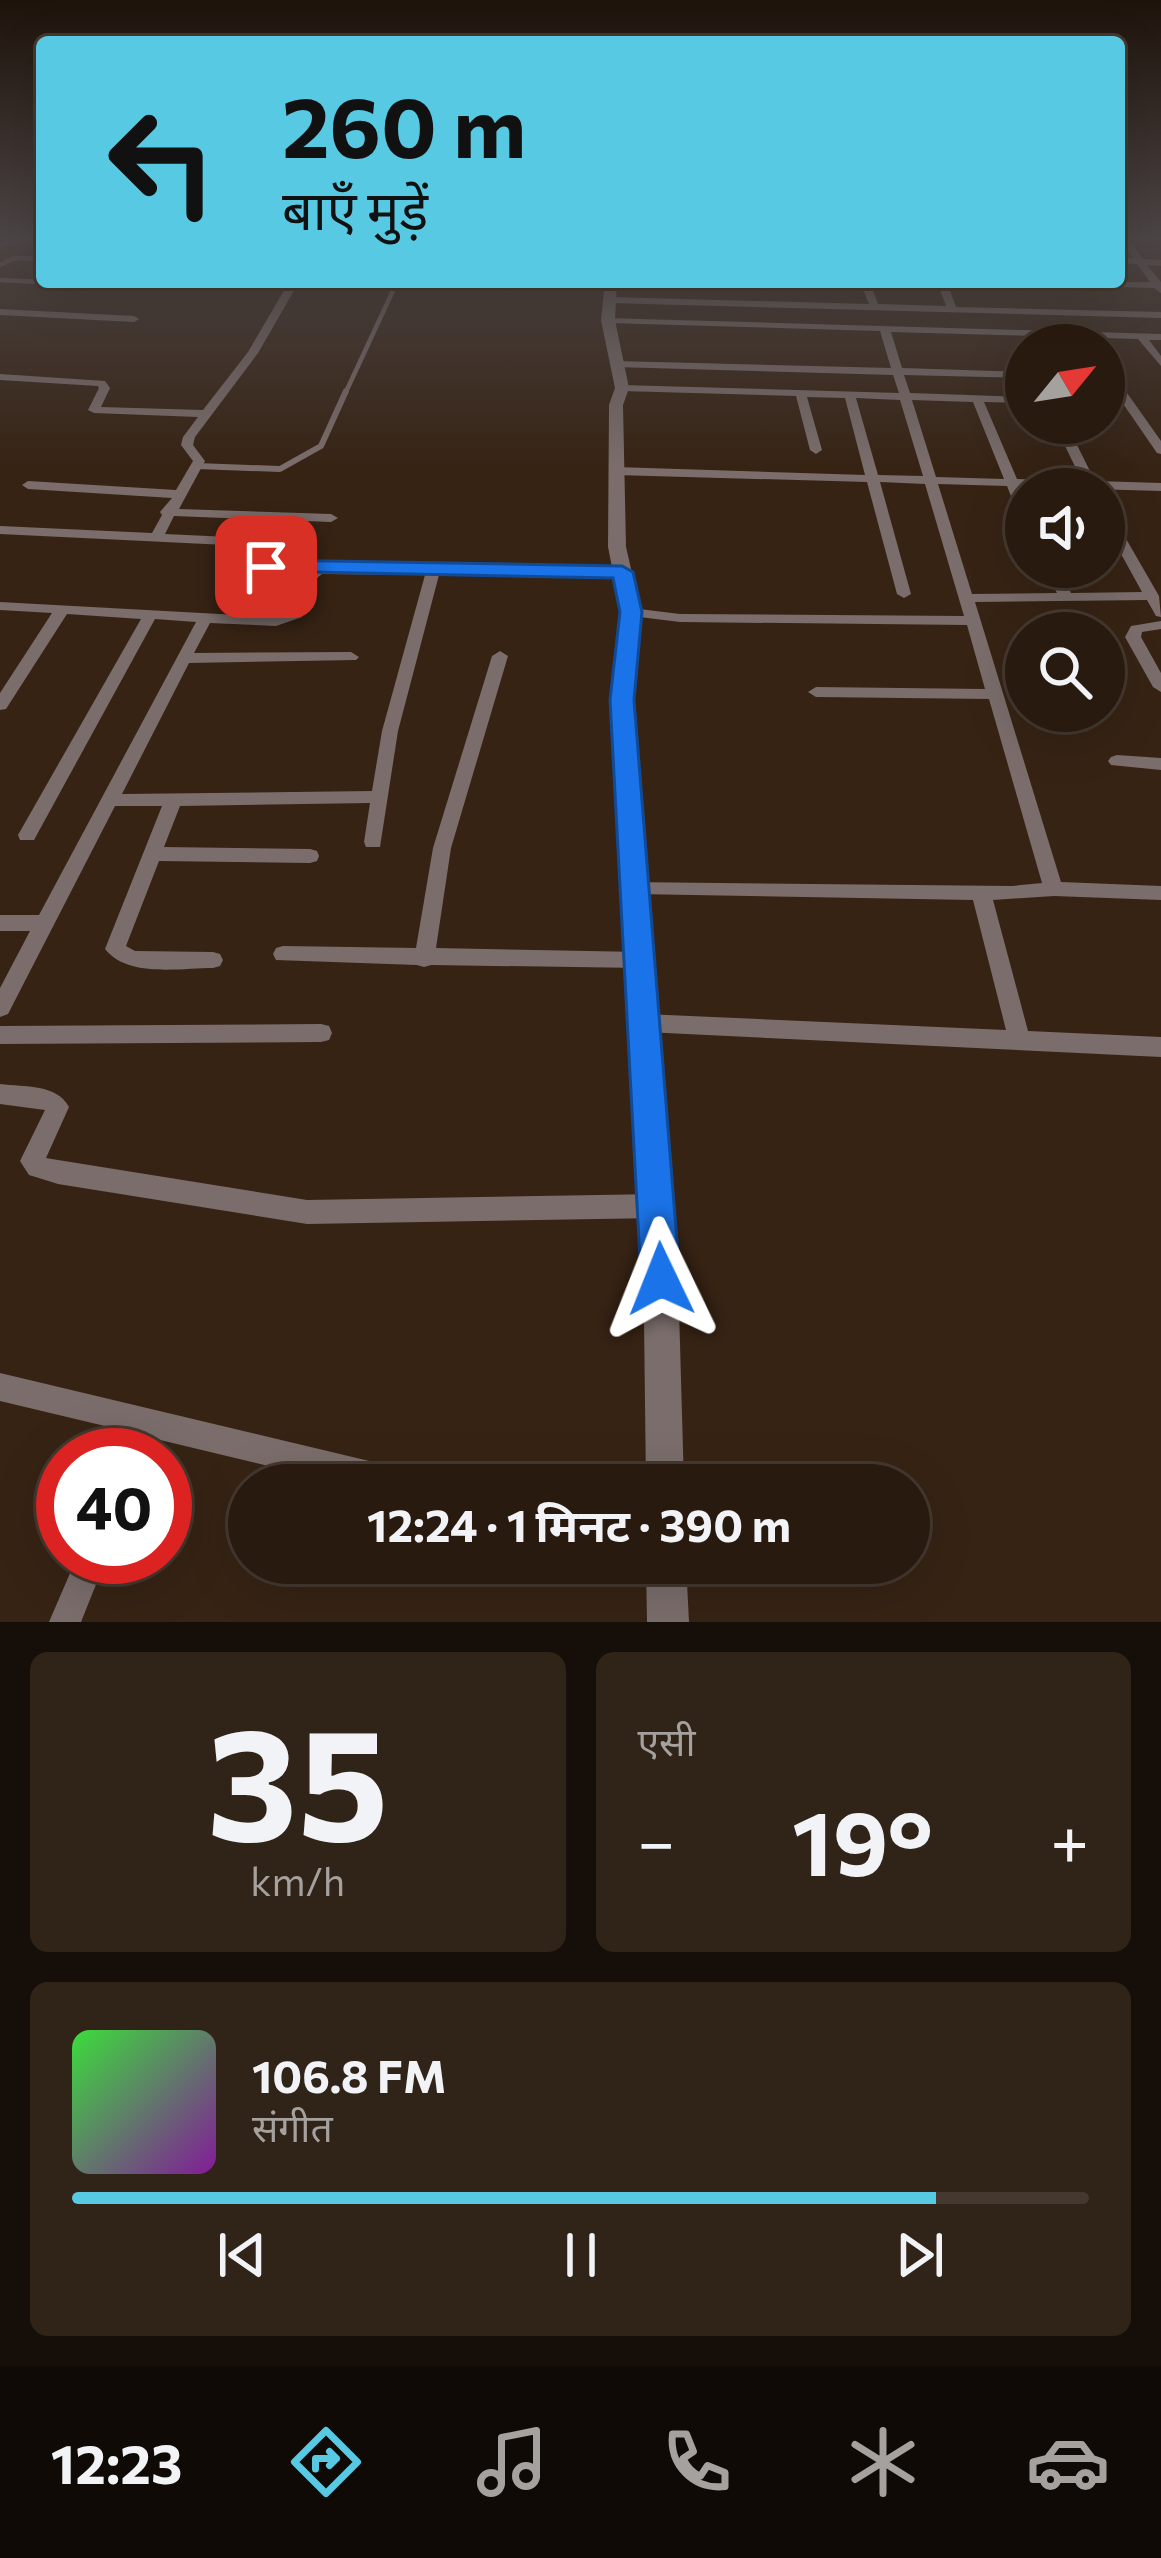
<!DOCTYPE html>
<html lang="hi">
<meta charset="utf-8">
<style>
:root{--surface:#281a0f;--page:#302318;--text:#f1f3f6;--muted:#a5a19e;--line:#44382f;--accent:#57c9e2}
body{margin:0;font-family:Commissioner,"Noto Sans Devanagari",sans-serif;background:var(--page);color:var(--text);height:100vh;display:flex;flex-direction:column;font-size:45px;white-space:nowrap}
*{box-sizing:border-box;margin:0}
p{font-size:39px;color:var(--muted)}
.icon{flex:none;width:66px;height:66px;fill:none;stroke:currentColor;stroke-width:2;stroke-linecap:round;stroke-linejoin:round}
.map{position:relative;height:1622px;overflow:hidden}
.panel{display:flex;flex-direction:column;gap:30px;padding:30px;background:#160e08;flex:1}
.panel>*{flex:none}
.banner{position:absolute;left:36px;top:36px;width:1089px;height:252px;border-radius:12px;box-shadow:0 12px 48px #0002,0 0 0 3px var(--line);background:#57c9e2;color:#111;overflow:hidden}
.needle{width:78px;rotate:60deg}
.buttons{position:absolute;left:1005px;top:324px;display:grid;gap:24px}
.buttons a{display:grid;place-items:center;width:120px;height:120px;border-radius:50%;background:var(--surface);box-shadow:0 12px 48px #0002,0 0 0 3px var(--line);font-size:60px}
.speed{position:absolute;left:36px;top:1428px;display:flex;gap:24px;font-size:60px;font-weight:700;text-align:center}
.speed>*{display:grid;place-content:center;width:156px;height:156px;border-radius:50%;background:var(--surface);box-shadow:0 12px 48px #0002,0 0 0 3px var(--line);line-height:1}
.speed .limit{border:18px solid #d22;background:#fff;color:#111}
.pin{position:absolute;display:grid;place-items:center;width:102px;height:102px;color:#fff;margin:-51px;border-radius:24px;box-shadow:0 6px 18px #0006}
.me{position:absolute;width:132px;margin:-66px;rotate:358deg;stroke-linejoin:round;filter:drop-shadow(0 0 9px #0008)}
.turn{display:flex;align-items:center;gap:42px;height:252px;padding:0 48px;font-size:54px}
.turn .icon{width:156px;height:156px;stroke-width:2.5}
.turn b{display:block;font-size:84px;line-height:102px}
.big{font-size:90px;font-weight:700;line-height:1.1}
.panel .tile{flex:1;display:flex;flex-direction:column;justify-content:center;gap:18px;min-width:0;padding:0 42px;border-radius:18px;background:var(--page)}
.panel .dial{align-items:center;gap:0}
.dial b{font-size:156px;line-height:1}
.song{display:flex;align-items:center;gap:36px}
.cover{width:144px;height:144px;border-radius:18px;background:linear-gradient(135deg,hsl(120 70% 55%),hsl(290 70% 35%))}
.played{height:12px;border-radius:6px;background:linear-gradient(90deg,var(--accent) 85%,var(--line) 85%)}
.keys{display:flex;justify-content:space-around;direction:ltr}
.heat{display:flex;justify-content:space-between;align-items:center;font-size:66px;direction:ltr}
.panel .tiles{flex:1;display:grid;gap:30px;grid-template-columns:1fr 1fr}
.tile:last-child{grid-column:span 2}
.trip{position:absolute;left:228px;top:1464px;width:702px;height:120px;border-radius:60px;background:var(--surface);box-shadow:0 12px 48px #0002,0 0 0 3px var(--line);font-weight:700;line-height:120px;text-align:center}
.tab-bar{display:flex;height:192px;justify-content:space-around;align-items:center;background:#100a06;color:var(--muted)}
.tab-bar .icon{width:84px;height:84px}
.tab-bar .active{color:var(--accent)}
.tab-bar b{font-size:54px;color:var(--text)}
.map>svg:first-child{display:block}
</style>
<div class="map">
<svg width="1161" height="1622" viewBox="0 0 1161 1622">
<rect width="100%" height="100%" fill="#362314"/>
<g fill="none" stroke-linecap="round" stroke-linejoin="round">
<g stroke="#7a6d6b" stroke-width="4.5">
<path d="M0,265L14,258L42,259"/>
<path d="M0,280L117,286"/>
<path d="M307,282H396"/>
<path d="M424,282H497"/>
<path d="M345,394L397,282"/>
</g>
<path stroke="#7a6d6b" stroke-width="6" d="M197,466L280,469L321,446L346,391"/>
<g fill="#7a6d6b" fill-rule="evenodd">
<path d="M14,240H33L0,248V242Z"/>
<path d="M1121,240H1129L1143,259L1161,260V266L1147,265L1161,282V293L1154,288L1048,285L1043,282H1150L1137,264L1119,263V257L1133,258Z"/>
<path d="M289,282H299L258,353L195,437L193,445L205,461L179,509L331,514L338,518L331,522L174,516L165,534L250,538L266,545V561L319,566L622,568L629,572L622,576L439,575L398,731L380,847H366L364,842L370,803L180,806L164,847L310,849L317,851L319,856L317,861L310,863L159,861L126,946L135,951L213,952L220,954L223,960L220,966L213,968C179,968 128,978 105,949L162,806H115L8,1014L0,1017V988L30,931H0V915H39L196,622L155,619L34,840H20L18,835L141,619L67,614L6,709L0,710V693L52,613L0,610V602L274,617L291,611L306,573L254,568V550L247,546L0,534V526L152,533L162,515L160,512L172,498L28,489L22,485L28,481L176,490L193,461L181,445L183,437L198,417L94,413L88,410L99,388L98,386L0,380V374L105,381L110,388L101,407L203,410L248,352ZM322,574L425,575L382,731L372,791L122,794L189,663L356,660L359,657L351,652L194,653L210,623L276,626L302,617L318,577Z"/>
<path d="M624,282L766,284L771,287L766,290L629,285Z"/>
<path d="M860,282H870L878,304L946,306L937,282H947L956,307L1161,312V318L610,303L605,300L610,297L869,304Z"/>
<path d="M0,309L134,316L139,319L134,322L0,315Z"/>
<path d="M605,318L1161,334V340H1149L1161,356V366L1138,339L891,332L902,368L1026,372V378L904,375L910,393L1026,397V403L984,402L1017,479L1082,481L1054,423H1066L1095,481L1161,483V491L1020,487L1026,501V520L1019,516L1007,486L938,484L972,594L1057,593L1044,567H1058L1071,593L1142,592L1104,523V507L1110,511L1159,596L1161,617L1156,616L1147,600L975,602L1061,882L1161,886V900L1054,896L993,900L1028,1031L1161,1037V1057L645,1032L637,1030L634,1023L637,1016L645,1014L1006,1030L973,900L635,894L628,892L625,887L628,882L1012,886L1042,883L989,699L816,697L808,692L816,687L985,689L967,625L680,622L631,616L624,612L631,608L680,614L964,616L925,484L880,482L911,594L904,598L897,594L867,482L616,475L610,471L616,467L865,475L845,398L807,397L822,450L816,454L810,450L796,396L622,391L617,388L622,385L899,393L893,375L616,367L611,364L616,361L891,368L880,331L608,323L605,322ZM856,398L900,400L923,476L878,475ZM912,400L973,402L1004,479L936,477Z"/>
<path d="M1104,365L1108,366L1161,441V454L1157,453L1104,376Z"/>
<path d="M1161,621V629L1142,632L1141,637L1161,673V692L1153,687L1125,637L1131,626Z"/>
<path d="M500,651L508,656L451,848L436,948L641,952L648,954L651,960L648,966L641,968L431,965L424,967L417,965L276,960L273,954L276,948L283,946L416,948L433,848L492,656Z"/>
<path d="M1117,755L1161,758V770L1111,765L1108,761L1111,757Z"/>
<path d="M321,1024L329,1026L332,1033L329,1040L321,1042L0,1044V1026Z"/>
<path d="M0,1084C25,1087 57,1084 69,1107L46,1158L58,1160L307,1200L658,1194L667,1197L670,1206L667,1215L658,1218L307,1224L58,1184L29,1175L20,1161L45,1110L0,1104Z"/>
<path d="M0,1373L407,1470L417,1475L422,1485H347L156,1439L149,1455H121L130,1432L0,1401Z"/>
<path d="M77,1557H107L81,1622H49Z"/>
</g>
<g fill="#7a6d6b" fill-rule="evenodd">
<path d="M605,282H617L615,320L629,388L623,405L626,547L641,612L633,699L677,1238L684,1485H646L643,1238L611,699L621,612L608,547L609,405L615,388L601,320Z"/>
<path d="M646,1563H686L689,1622H647Z"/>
</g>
</g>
<linearGradient id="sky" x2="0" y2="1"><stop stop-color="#1e130b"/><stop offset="0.51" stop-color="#4c4545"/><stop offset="1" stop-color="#4c4545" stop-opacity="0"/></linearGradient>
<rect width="1161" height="467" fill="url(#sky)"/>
<path fill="#1a73e8" stroke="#114b97" stroke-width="3" d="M266,560L622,566L633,572L642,612L634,700L680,1279L674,1293L661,1298L647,1293L641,1279L610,700L620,612L613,578L259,571L256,567Z"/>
</svg>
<div class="buttons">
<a><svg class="needle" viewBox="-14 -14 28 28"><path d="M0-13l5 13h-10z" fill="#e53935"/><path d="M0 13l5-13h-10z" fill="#a5a19e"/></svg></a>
<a><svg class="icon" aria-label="sound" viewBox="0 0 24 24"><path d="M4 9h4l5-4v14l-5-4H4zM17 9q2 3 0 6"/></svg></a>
<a><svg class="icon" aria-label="search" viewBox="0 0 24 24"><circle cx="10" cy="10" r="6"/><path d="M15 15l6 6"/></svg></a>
</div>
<div class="speed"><div class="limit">40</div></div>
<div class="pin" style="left:266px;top:567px;background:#d93025"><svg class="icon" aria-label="arrive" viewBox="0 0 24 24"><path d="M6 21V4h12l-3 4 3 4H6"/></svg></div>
<svg class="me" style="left:661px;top:1279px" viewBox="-20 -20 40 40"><path d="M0-17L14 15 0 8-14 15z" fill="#1a73e8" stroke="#fff" stroke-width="4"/></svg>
<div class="trip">12:24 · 1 मिनट · 390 m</div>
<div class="banner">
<div class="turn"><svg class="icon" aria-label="left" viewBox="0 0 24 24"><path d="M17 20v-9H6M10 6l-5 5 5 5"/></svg><div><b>260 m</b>बाएँ मुड़ें</div></div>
</div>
</div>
<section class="panel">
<div class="tiles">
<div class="tile dial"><b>35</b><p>km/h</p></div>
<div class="tile"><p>एसी</p>
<div class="heat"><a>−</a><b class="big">19°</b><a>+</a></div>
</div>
<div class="tile">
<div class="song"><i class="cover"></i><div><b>106.8 FM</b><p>संगीत</p></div></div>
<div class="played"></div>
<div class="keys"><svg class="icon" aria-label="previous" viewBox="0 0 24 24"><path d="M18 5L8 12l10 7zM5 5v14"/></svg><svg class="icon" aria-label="pause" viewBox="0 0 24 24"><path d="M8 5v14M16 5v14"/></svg><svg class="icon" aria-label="next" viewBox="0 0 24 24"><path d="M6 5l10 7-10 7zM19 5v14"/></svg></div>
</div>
</div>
</section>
<nav class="tab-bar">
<b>12:23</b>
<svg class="icon active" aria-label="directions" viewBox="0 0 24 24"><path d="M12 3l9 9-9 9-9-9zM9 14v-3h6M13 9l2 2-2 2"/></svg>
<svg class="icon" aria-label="music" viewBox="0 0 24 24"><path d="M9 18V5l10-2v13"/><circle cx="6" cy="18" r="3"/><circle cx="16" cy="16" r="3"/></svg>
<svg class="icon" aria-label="phone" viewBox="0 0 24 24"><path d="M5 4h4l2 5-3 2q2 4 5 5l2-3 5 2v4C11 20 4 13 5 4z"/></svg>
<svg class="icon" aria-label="climate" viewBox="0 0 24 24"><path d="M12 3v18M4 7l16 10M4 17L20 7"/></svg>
<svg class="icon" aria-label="car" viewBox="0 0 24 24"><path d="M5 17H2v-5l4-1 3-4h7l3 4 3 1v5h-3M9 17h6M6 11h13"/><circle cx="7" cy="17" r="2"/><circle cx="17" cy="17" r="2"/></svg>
</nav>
